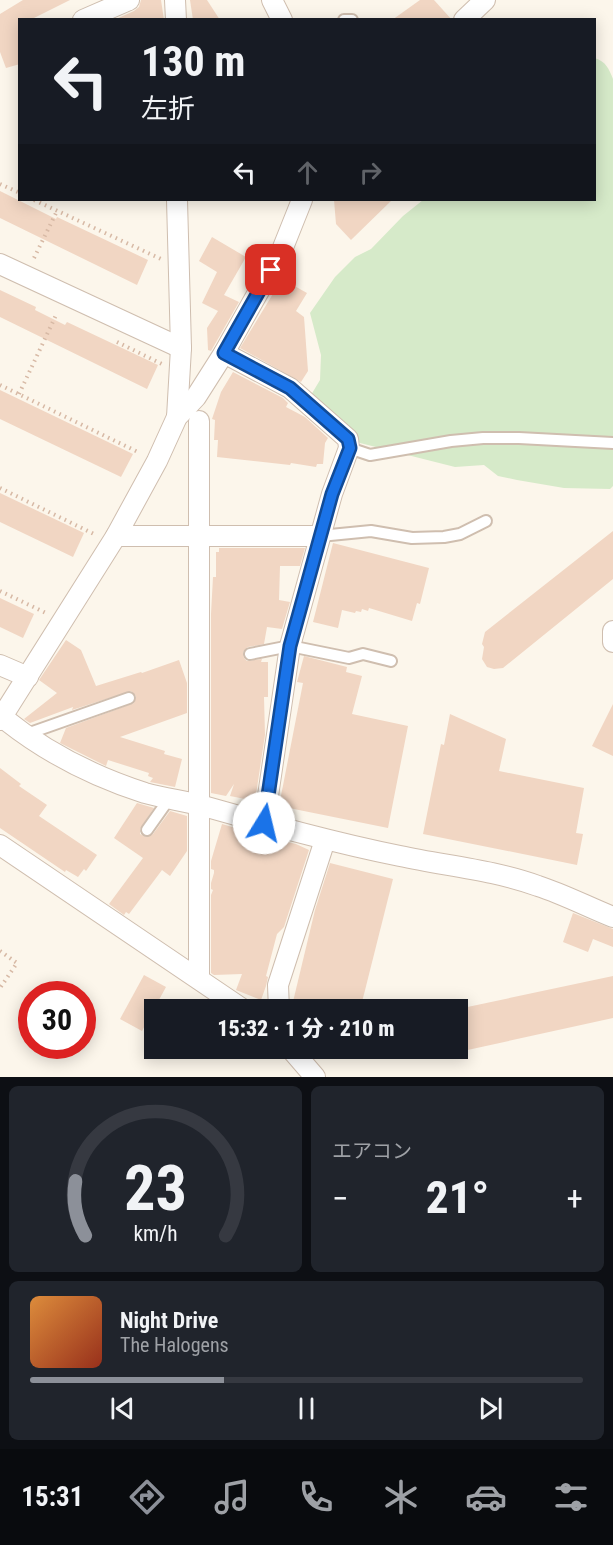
<!DOCTYPE html>
<html lang="ja">
<meta charset="utf-8">
<style>
:root{--surface:#171b24;--page:#20242c;--text:#f1f3f6;--muted:#9ea1a6;--line:#363941;--accent:#8c9099}
body{margin:0;font-family:"Roboto Condensed","Noto Sans JP",sans-serif;background:var(--page);color:var(--text);height:100vh;display:flex;flex-direction:column;font-size:22px;white-space:nowrap}
*{box-sizing:border-box;margin:0}
p{font-size:20px;color:var(--muted)}
.icon{flex:none;width:33px;height:33px;fill:none;stroke:currentColor;stroke-width:2;stroke-linecap:round;stroke-linejoin:round}
.map{position:relative;height:1077px;overflow:hidden}
.drawer{display:flex;flex-direction:column;gap:9px;padding:9px;background:#0d0f14;flex:1}
.drawer>*{flex:none}
.top-card{position:absolute;left:18px;top:18px;width:578px;height:183px;border-radius:0px;box-shadow:0 3px 15px #0003;background:#171b24;color:var(--text);overflow:hidden}
.speed{position:absolute;left:18px;top:981px;display:flex;gap:12px;font-size:30px;font-weight:700;text-align:center}
.speed>*{display:grid;place-content:center;width:78px;height:78px;border-radius:50%;background:var(--surface);box-shadow:0 3px 15px #0003;line-height:1}
.speed .limit{border:9px solid #d22;background:#fff;color:#111}
.pin{position:absolute;display:grid;place-items:center;width:51px;height:51px;color:#fff;margin:-26px;border-radius:12px;box-shadow:0 3px 9px #0006}
.me{position:absolute;width:66px;margin:-33px;rotate:9deg;stroke-linejoin:round;filter:drop-shadow(0 0 4px #0008)}
.turn{display:flex;align-items:center;gap:21px;height:126px;padding:0 24px;font-size:27px}
.turn .icon{width:78px;height:78px;stroke-width:2.5}
.turn b{display:block;font-size:42px;line-height:51px}
.lanes{display:flex;align-items:center;height:57px;padding:0 24px;background:#0003;justify-content:center;gap:30px;direction:ltr}
.lanes .off{opacity:.35}
.big{font-size:45px;font-weight:800;line-height:1.1}
.drawer .widget{flex:1;display:flex;flex-direction:column;justify-content:center;gap:9px;min-width:0;padding:0 21px;border-radius:9px;background:var(--page)}
.drawer .dial{align-items:center;gap:0}
.dial svg{height:156px;overflow:visible;fill:none;stroke:var(--line);stroke-width:7;stroke-linecap:round;text-anchor:middle}
.dial text{fill:var(--text);stroke:none}
.song{display:flex;align-items:center;gap:18px}
.cover{width:72px;height:72px;border-radius:9px;background:linear-gradient(135deg,hsl(30 70% 55%),hsl(10 70% 35%))}
.played{height:6px;border-radius:3px;background:linear-gradient(90deg,var(--accent) 35%,var(--line) 35%)}
.keys{display:flex;justify-content:space-around;direction:ltr}
.heat{display:flex;justify-content:space-between;align-items:center;font-size:33px;direction:ltr}
.drawer .tiles{flex:1;display:grid;gap:9px;grid-template-columns:1fr 1fr}
.widget:last-child{grid-column:span 2}
.trip{position:absolute;left:144px;top:999px;width:324px;height:60px;border-radius:0px;background:var(--surface);box-shadow:0 3px 15px #0003;font-weight:800;line-height:60px;text-align:center}
.tab-bar{display:flex;height:96px;justify-content:space-around;align-items:center;background:#090b0e;color:var(--muted)}
.tab-bar .icon{width:42px;height:42px}
.tab-bar .selected{color:var(--accent)}
.tab-bar b{font-size:27px;color:var(--text)}
.map>svg:first-child{display:block}
</style>
<div class="map">
<svg width="613" height="1077" viewBox="0 0 613 1077">
<rect width="100%" height="100%" fill="#fcf6eb"/>
<path fill="#d6eac9" d="M594,58C606,61 609,69 613,79V486L610,489L564,488L517,480L498,476L484,465L455,467L360,443L311,395L320,380L321,355L310,313L335,277L355,257L371,249L403,216L423,200H594Z"/>
<g fill="#f1d6c3">
<path d="M23,0H70L30,20H20V64L6,68L0,52V14Z"/>
<path d="M141,0H161L164,20H114L134,11L139,7Z"/>
<path d="M190,0H207L220,20H193Z"/>
<path d="M420,0H434L452,20H392Z"/>
<path d="M0,191L56,219L57,217L148,260L137,285L0,218Z"/>
<path d="M334,200H392L351,240L336,224Z"/>
<path d="M212,237L246,257L224,295L239,302L211,351L208,350L207,328L218,311L202,303L217,272L199,261Z"/>
<path d="M282,279L307,293L296,311L304,317L308,371L301,382L240,348Z"/>
<path d="M0,290L36,307L35,310L65,325L67,322L158,365L147,389L0,317Z"/>
<path d="M233,372L283,398L288,403L286,407L305,417L328,438L325,443L323,464H317L316,467L291,463L290,465L217,457L218,440H214L215,420L212,419L221,392Z"/>
<path d="M0,390L133,454L121,477L0,419Z"/>
<path d="M0,493L84,533L73,557L0,522Z"/>
<path d="M613,531V579L503,668L494,669L487,667L482,659L484,647L482,644L485,632Z"/>
<path d="M333,543L429,568L420,604L417,603L412,621L369,608L368,611L362,609L361,612L356,611L355,613L342,610L338,628L313,622Z"/>
<path d="M219,548H305L300,566H280L279,600L290,602L282,629L267,627L264,644L248,647L243,652L244,658L247,661L262,659L261,662H268V697H264L265,735L255,801L230,796L234,784L226,796L211,793V614L213,577H216V552H219Z"/>
<path d="M0,598L34,614L23,638L0,627Z"/>
<path d="M66,640L81,650L96,686L141,672L142,673L179,660L187,683V713L120,737L165,751L164,754L182,759L175,787L150,782L153,778L148,776L149,773L108,760L106,766L60,743L66,728L134,703L136,696L131,691L72,710L73,707L30,723L24,719L57,693L39,680Z"/>
<path d="M304,656L347,667L346,672L362,676L352,714L408,726L388,828L279,806L303,683L297,682Z"/>
<path d="M613,704V756L592,746Z"/>
<path d="M450,714L506,739L499,771L584,788L576,833L583,834L577,865L423,834L441,744L444,745Z"/>
<path d="M0,768L21,784L19,786L47,805L39,816L97,855L86,871L84,869L78,877L66,870L65,872L0,828Z"/>
<path d="M137,803L154,808L140,829V834L146,837L153,834L170,811L187,816V851L170,876L162,870L129,914L126,912L124,915L109,904L143,858L114,838Z"/>
<path d="M222,824L268,838V837L296,844L309,850L284,927L277,934L266,976L268,977L266,986L261,1000L236,990L242,974L214,975L211,973V895L213,890L211,889V883L214,873V870L211,869V861Z"/>
<path d="M330,863L393,879L360,1010H291L315,910Z"/>
<path d="M573,913L613,929V947L593,939L588,952L563,942Z"/>
<path d="M144,975L166,987L142,1031L120,1019Z"/>
<path d="M613,976V1018L463,1051L458,1025V1009Z"/>
</g>
<g fill="none" stroke-linecap="round" stroke-linejoin="round">
<g stroke="#cfbeaf" stroke-width="14">
<g id="service">
<path d="M344,20H352"/>
<path d="M349,448L370,455L451,441L483,438H519L613,443"/>
<path d="M320,536L371,531L412,538L444,537L460,534L486,521"/>
<path d="M250,654L290,646L349,658L363,654L391,661"/>
<path d="M24,735L129,698"/>
<path d="M147,830L169,799"/>
</g>
</g>
<g stroke="#cfbeaf" stroke-width="22">
<g id="minor">
<path d="M175,0L176,20"/>
<path d="M272,0L282,20"/>
<path d="M83,20L129,0"/>
<path d="M464,20L485,0"/>
<path d="M177,200L181,348L177,417"/>
<path d="M0,264L181,348"/>
<path d="M224,353L290,388L348,439L349,448L332,494L290,646L264,823"/>
<path d="M199,421V979"/>
<path d="M116,536H320"/>
<path d="M613,631V642"/>
<path d="M0,665L28,677"/>
<path d="M2,717C45,752 92,776 145,793C166,799 187,801 207,807C271,825 335,843 400,856C446,866 494,870 538,886C563,894 588,907 613,917"/>
<path d="M0,720L116,536L157,461L177,417L196,397L224,353L282,250L302,200"/>
<path d="M0,845L244,1010"/>
<path d="M279,1010L278,985L325,840"/>
<path d="M290,1048L315,1077"/>
</g>
</g>
<g stroke="#d7b9a5" stroke-width="4" stroke-dasharray="1.5 4.5" stroke-linecap="butt">
<path d="M0,184L20,193"/>
<path d="M34,200L161,259"/>
<path d="M34,258L57,211"/>
<path d="M117,342L162,364"/>
<path d="M0,385L140,453"/>
<path d="M19,394L57,313"/>
<path d="M0,488L96,535"/>
<path d="M0,591L46,613"/>
<path d="M0,951L17,963L0,988"/>
</g>
<use href="#service" stroke="#fff" stroke-width="10"/>
<use href="#minor" stroke="#fff" stroke-width="20"/>
</g>
<g fill="none" stroke-linecap="round" stroke-linejoin="round">
<g stroke="#114b97" stroke-width="15">
<path id="route" d="M264,823L290,646L332,494L350,448L348,439L290,388L224,353L271,270"/>
</g>
<use href="#route" stroke="#1a73e8" stroke-width="10"/>
</g>
</svg>
<div class="speed"><div class="limit">30</div></div>
<div class="pin" style="left:271px;top:270px;background:#d93025"><svg class="icon" aria-label="arrive" viewBox="0 0 24 24"><path d="M6 21V4h12l-3 4 3 4H6"/></svg></div>
<svg class="me" style="left:264px;top:823px" viewBox="-20 -20 40 40"><circle r="19" fill="#fff"/><path d="M0-13L10 11 0 6-10 11z" fill="#1a73e8"/></svg>
<div class="trip">15:32 · 1 分 · 210 m</div>
<div class="top-card">
<div class="turn"><svg class="icon" aria-label="left" viewBox="0 0 24 24"><path d="M17 20v-9H6M10 6l-5 5 5 5"/></svg><div><b>130 m</b>左折</div></div>
<div class="lanes"><svg class="icon" aria-label="left" viewBox="0 0 24 24"><path d="M17 20v-9H6M10 6l-5 5 5 5"/></svg><svg class="icon off" aria-label="ahead" viewBox="0 0 24 24"><path d="M12 20V5M6 11l6-6 6 6"/></svg><svg class="icon off" aria-label="right" viewBox="0 0 24 24"><path d="M7 20v-9h11M14 6l5 5-5 5"/></svg></div>
</div>
</div>
<section class="drawer">
<div class="tiles">
<div class="widget dial"><svg viewBox="0 0 100 80">
<path d="M14 69A42 42 0 1 1 86 69"/>
<path d="M14 69A42 42 0 0 1 9 41" stroke="#8c9099"/>
<text x="50" y="56" font-size="32" font-weight="700">23</text>
<text x="50" y="72" font-size="11">km/h</text>
</svg></div>
<div class="widget"><p>エアコン</p>
<div class="heat"><a>−</a><b class="big">21°</b><a>+</a></div>
</div>
<div class="widget">
<div class="song"><i class="cover"></i><div><b>Night Drive</b><p>The Halogens</p></div></div>
<div class="played"></div>
<div class="keys"><svg class="icon" aria-label="previous" viewBox="0 0 24 24"><path d="M18 5L8 12l10 7zM5 5v14"/></svg><svg class="icon" aria-label="pause" viewBox="0 0 24 24"><path d="M8 5v14M16 5v14"/></svg><svg class="icon" aria-label="next" viewBox="0 0 24 24"><path d="M6 5l10 7-10 7zM19 5v14"/></svg></div>
</div>
</div>
</section>
<nav class="tab-bar">
<b>15:31</b>
<svg class="icon selected" aria-label="directions" viewBox="0 0 24 24"><path d="M12 3l9 9-9 9-9-9zM9 14v-3h6M13 9l2 2-2 2"/></svg>
<svg class="icon" aria-label="music" viewBox="0 0 24 24"><path d="M9 18V5l10-2v13"/><circle cx="6" cy="18" r="3"/><circle cx="16" cy="16" r="3"/></svg>
<svg class="icon" aria-label="phone" viewBox="0 0 24 24"><path d="M5 4h4l2 5-3 2q2 4 5 5l2-3 5 2v4C11 20 4 13 5 4z"/></svg>
<svg class="icon" aria-label="climate" viewBox="0 0 24 24"><path d="M12 3v18M4 7l16 10M4 17L20 7"/></svg>
<svg class="icon" aria-label="car" viewBox="0 0 24 24"><path d="M5 17H2v-5l4-1 3-4h7l3 4 3 1v5h-3M9 17h6M6 11h13"/><circle cx="7" cy="17" r="2"/><circle cx="17" cy="17" r="2"/></svg>
<svg class="icon" aria-label="filters" viewBox="0 0 24 24"><path d="M4 7h16M4 17h16"/><circle cx="9" cy="7" r="2"/><circle cx="15" cy="17" r="2"/></svg>
</nav>
